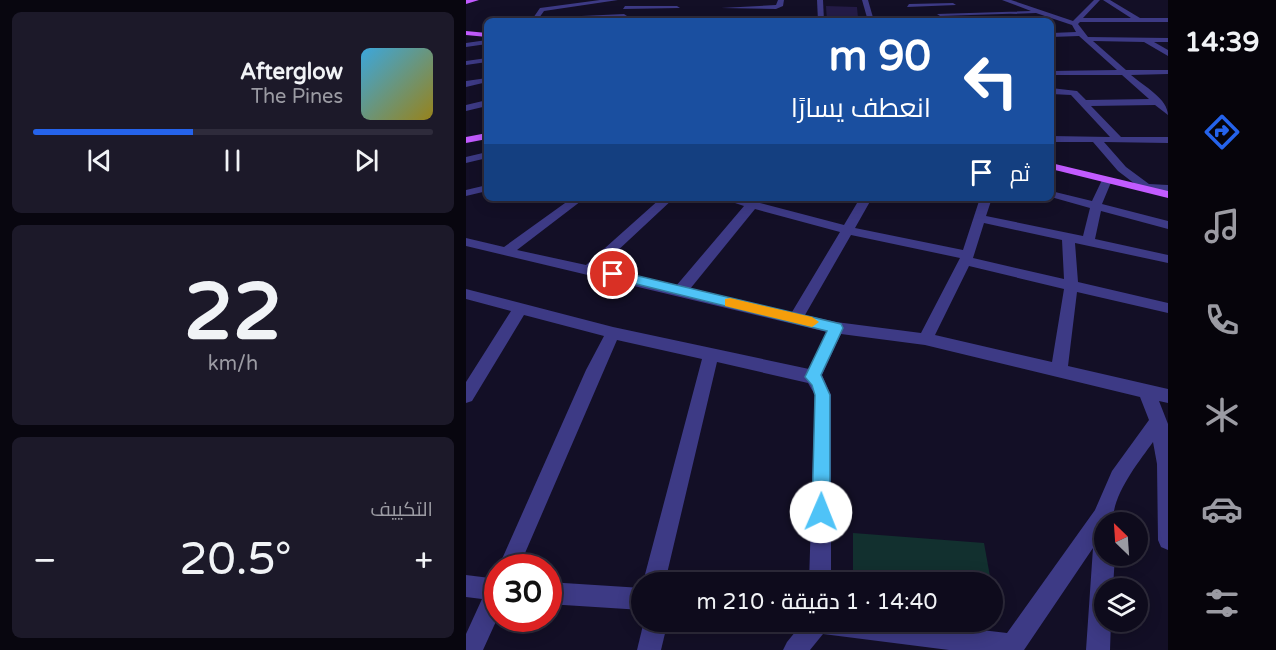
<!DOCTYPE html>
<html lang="ar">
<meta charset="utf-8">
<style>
:root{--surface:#0e0b1c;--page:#1c1929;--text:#f1f3f6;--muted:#9b9ba3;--line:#2e2b3b;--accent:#2563eb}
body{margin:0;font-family:"Varela Round",Cairo,sans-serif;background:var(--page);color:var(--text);direction:rtl;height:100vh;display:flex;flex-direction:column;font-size:22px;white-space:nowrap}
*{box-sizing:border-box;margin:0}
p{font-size:20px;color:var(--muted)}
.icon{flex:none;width:33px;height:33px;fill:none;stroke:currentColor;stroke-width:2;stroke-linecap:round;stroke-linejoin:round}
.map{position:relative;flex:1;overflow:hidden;direction:ltr}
.details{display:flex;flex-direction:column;gap:12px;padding:12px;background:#08060f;width:466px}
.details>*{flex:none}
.hud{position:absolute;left:18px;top:18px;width:570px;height:183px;border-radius:9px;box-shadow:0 3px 15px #0003,0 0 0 2px var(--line);direction:rtl;background:#1a4fa0;color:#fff;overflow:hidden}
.needle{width:39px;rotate:335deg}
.tools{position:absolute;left:628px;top:512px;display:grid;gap:12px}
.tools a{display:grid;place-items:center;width:54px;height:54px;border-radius:50%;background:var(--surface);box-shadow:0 3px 15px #0003,0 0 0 2px var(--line);font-size:30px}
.speed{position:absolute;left:18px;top:554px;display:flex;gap:12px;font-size:30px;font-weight:700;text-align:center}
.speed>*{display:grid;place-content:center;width:78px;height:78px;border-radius:50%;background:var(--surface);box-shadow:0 3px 15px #0003,0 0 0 2px var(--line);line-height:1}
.speed .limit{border:9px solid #d22;background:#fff;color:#111}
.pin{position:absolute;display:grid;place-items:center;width:51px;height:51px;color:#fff;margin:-26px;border:3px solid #fff;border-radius:50%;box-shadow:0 2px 6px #0007}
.me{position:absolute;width:66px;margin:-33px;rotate:1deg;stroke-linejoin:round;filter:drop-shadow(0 0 4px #0008)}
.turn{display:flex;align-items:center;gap:21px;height:126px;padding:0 24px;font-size:27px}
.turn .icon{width:78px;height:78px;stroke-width:2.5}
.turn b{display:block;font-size:42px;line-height:51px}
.then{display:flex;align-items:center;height:57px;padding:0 24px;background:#0003;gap:12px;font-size:22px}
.big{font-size:45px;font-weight:600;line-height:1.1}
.details .tile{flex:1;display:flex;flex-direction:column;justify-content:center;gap:9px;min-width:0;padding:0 21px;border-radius:9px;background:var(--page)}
.details .dial{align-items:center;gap:0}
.dial b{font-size:78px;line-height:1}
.song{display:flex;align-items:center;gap:18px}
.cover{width:72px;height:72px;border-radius:9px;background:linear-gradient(135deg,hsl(200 70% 55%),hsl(50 70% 35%))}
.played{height:6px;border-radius:3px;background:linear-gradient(90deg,var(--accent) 40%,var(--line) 40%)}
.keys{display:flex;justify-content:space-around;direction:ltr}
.heat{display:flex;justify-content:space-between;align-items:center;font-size:33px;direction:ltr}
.trip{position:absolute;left:165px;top:572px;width:372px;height:60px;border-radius:30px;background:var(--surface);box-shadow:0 3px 15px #0003,0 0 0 2px var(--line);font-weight:600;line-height:60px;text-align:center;direction:rtl}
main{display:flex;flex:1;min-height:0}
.menu{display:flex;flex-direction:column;width:108px;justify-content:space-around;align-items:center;background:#06040b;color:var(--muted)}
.menu .icon{width:42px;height:42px}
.menu .current{color:var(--accent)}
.menu b{font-size:27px;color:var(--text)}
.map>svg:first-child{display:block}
</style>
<main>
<nav class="menu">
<b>14:39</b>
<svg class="icon current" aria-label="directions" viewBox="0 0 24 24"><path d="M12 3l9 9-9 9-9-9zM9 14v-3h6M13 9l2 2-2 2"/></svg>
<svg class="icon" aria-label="music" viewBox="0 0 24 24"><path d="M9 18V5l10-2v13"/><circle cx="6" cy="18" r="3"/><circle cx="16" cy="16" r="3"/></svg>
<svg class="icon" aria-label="phone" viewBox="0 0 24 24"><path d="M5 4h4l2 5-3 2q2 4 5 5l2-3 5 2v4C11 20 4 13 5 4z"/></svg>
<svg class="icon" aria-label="climate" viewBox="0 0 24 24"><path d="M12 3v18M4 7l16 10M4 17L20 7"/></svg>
<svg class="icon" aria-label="car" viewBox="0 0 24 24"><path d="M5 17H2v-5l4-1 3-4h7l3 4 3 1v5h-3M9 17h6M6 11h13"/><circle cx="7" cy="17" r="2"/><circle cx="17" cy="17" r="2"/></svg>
<svg class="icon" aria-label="filters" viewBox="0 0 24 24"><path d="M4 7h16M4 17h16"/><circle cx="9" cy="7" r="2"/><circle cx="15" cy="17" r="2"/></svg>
</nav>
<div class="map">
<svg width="702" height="650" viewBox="0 0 702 650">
<rect width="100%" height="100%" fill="#130f26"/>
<path fill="#12302f" d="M387,533L518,543L525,582H387Z"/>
<path fill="#241b47" d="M360,6L391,7L392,18L361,21Z"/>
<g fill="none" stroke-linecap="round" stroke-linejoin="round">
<g fill="#3d3a85" fill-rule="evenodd">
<path d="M134,0H152L78,11L73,18L158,14L161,16L65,21L74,8Z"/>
<path d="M312,0H318L317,6L310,9L255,8L310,5Z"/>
<path d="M351,0H357L358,21H352Z"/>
<path d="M396,0H402L408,21H402Z"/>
<path d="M536,0H545L607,21L628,0H634L617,18H665L637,0H644L674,18H702V22H614L612,24L622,37L702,38V42H688L702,50V56L678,42L627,41L660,70H702V74L665,75C678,86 702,99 702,115L689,105L625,106L655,137H702V143L638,142L660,167L683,184L702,185V191L668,189L666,187L669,184L652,171L627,142H585V136L644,137L605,95L585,94V88L611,91L620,100L683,99L656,75H585V71L651,70L613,36L585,37V33L610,32L606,25L570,13L474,16L471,14L565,11Z"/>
<path d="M443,4L487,3L490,5L441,7Z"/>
<path d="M159,6H211L214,8L157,9Z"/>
<path d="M21,40V44L0,47V43Z"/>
<path d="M21,58V62L0,65V61Z"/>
<path d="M21,78V82L0,87V81Z"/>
<path d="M21,100V106L0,111V105Z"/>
<path d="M21,152V158L0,163V157Z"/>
<path d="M641,177L646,180L636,204L702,221V229L635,211L629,239L702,255V263L609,243L612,282L702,303V313L611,292L602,366L702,389V403L693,401L702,424V550L695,547L692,540L691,464L687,442C672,463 646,495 647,522H639V555H649L647,588H639V621H645L644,650H620L627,548L558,650H483L357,634L344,650H317L321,642L334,626L331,621H439L541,633L629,510L646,471L683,420L674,397L459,345L375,334L356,375L365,395V582H343L349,395L342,383L251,362L199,582H177L236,359L151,340L53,567L32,568L120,370L138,336L58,315L6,401L0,403V382L45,311L0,299V289L147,327L343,369L361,332L0,246V238L38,247L106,198H119L51,250L120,265L195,198H208L133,268L210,286L278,206L254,198L283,201L286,198H296L294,203L378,225L394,198H406L389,228L497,250L514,198H526L520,216L617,236L624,208L585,197V191L626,201L636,180ZM289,209L374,232L326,312L224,289ZM518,223L596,240L598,279L507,258ZM385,235L494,258L455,333L370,322L339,315ZM503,266L598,289L586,362L469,335Z"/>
<path d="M21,185V191L0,196V190Z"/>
<path d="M0,575L32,579V617L17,650H0V634L16,599L0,597Z"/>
<path d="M82,582L176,588V610L82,604Z"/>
<path d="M178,621H202L195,650H171Z"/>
</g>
<g fill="#c25bff" fill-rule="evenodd">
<path d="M0,0H13L0,4Z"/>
<path d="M0,31L21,33V37L0,35Z"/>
<path d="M21,133V139L0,143V137Z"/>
<path d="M585,163L702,191V198L585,169Z"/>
</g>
</g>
<path fill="#4fc3f7" stroke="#337fa1" stroke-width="1.5" d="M147,270L375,324L377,328L355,375L364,395V512L361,519L355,521L348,519L346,512L349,395L346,385L339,377L361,331L142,277L140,274Z"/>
<path fill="#f59e0b" d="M264,298L346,317L353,322L346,327L259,306V299Z"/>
</svg>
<div class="tools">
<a><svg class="needle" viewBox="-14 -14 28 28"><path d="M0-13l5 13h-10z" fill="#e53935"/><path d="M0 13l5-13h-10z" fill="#9b9ba3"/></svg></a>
<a><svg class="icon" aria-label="layers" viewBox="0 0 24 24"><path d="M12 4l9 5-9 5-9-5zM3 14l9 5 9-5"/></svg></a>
</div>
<div class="speed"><div class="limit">30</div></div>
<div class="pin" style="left:147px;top:274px;background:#d93025"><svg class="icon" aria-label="arrive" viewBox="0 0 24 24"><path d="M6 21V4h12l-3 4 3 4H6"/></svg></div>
<svg class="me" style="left:355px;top:512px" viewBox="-20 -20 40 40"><circle r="19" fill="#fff"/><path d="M0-13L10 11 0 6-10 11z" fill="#4fc3f7"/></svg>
<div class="trip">14:40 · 1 دقيقة · 210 m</div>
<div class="hud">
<div class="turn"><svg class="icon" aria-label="left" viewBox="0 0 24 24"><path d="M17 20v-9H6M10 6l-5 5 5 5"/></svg><div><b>90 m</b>انعطف يسارًا</div></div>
<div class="then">ثم<svg class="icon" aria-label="arrive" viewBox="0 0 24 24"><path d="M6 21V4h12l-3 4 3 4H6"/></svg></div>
</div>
</div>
<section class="details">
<div class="tile">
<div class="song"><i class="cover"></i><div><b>Afterglow</b><p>The Pines</p></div></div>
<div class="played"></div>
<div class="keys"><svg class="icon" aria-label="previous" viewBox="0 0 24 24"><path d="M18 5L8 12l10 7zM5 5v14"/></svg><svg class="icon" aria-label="pause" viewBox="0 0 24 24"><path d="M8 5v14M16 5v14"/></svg><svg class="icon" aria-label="next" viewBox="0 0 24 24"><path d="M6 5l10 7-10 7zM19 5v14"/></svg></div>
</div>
<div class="tile dial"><b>22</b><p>km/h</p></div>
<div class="tile"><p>التكييف</p>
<div class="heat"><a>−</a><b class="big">20.5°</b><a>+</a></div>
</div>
</section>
</main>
